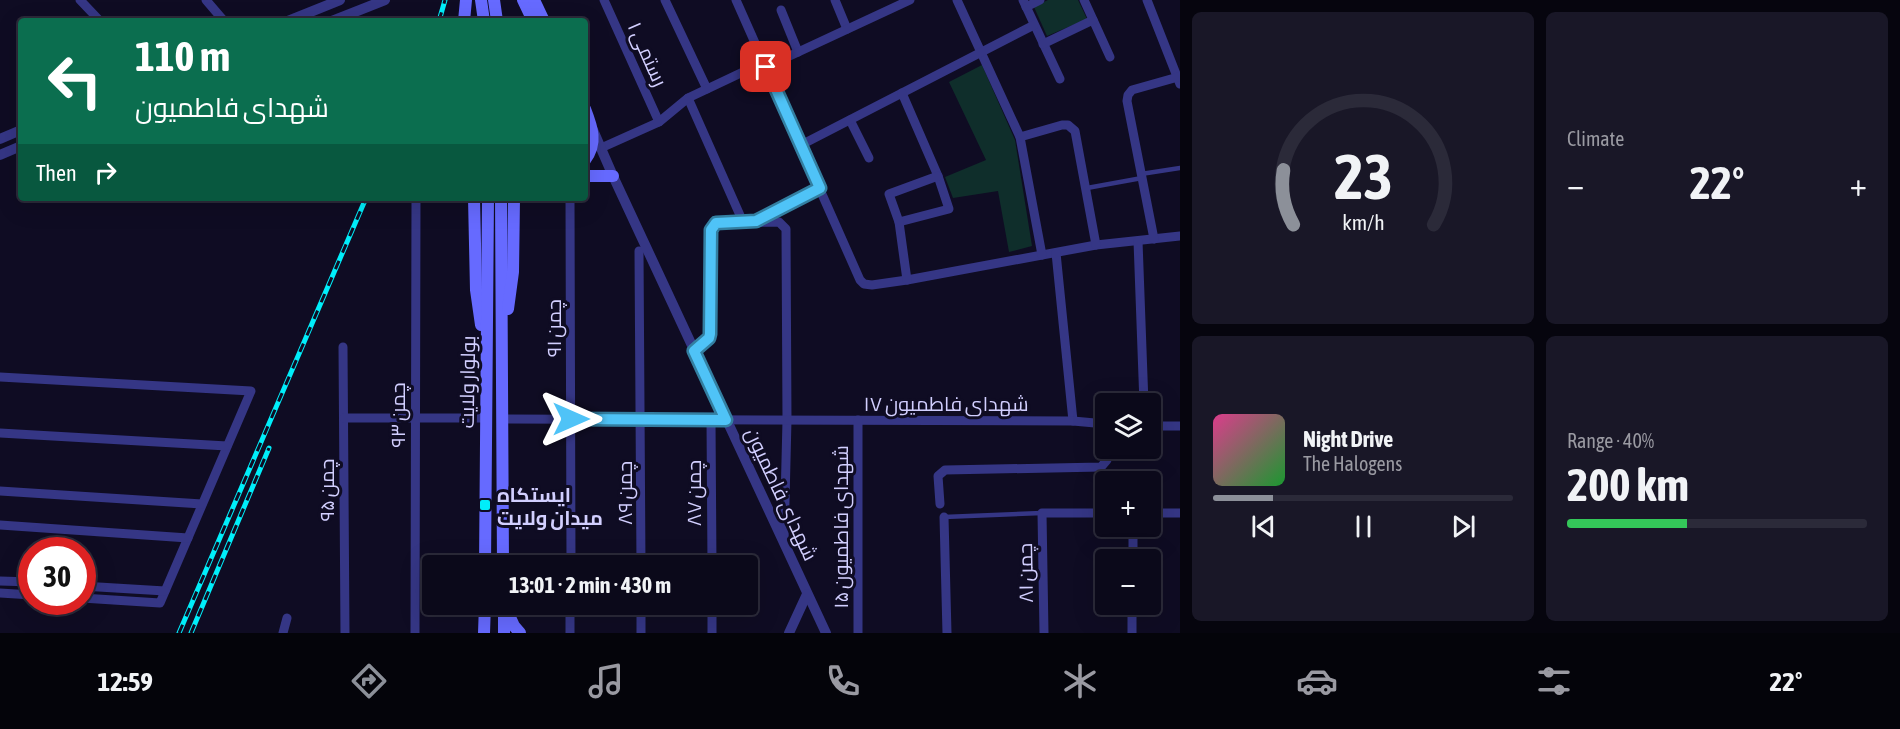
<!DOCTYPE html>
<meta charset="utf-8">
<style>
:root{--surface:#0b091a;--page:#191727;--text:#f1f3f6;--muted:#9a9aa2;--line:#2b2a39;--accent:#8c9099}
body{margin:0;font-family:"Asap Condensed",Cairo,sans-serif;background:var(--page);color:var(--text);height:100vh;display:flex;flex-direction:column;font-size:22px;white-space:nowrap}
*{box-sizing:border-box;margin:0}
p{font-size:20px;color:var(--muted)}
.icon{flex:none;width:33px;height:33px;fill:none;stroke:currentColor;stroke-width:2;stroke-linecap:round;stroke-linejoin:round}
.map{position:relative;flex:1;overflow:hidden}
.drawer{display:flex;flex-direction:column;gap:12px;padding:12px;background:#06050e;width:720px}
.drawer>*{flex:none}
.guide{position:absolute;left:18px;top:18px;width:570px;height:183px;border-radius:6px;box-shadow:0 6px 24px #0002,0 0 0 2px var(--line);background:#0b6e4f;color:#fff;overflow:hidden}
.buttons{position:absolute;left:1095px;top:393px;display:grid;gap:12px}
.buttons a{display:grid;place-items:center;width:66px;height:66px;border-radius:6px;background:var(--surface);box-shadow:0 6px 24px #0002,0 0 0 2px var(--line);font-size:30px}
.speed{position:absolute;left:18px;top:537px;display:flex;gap:12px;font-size:30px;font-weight:700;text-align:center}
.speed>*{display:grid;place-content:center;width:78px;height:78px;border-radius:50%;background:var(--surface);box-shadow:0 6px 24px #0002,0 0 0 2px var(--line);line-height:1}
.speed .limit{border:9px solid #d22;background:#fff;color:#111}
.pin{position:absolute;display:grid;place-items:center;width:51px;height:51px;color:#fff;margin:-26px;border-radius:12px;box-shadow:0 3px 9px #0006}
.me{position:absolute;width:66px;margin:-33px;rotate:90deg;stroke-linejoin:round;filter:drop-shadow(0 0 4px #0008)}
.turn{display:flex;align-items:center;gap:21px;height:126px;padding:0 18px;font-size:27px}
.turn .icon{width:78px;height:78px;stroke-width:2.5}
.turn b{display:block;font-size:42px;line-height:51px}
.then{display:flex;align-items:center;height:57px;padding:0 18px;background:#0003;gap:12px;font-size:22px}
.big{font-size:45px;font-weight:700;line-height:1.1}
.drawer .card{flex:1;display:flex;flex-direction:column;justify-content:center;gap:9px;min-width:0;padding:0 21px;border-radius:9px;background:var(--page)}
.drawer .dial{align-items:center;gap:0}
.dial svg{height:156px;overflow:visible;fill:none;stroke:var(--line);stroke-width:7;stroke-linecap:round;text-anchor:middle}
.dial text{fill:var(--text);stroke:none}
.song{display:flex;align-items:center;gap:18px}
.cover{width:72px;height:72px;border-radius:9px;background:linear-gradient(135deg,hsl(330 70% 55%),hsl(130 70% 35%))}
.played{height:6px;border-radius:3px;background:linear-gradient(90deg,var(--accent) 20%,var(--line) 20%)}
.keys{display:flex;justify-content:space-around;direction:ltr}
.heat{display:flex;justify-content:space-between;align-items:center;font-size:33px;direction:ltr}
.charge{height:9px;border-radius:4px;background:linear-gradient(90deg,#34c759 40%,var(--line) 0)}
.drawer .tiles{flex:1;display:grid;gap:12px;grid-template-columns:repeat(2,1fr)}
.trip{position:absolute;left:422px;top:555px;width:336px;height:60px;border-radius:6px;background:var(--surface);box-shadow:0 6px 24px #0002,0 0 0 2px var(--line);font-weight:700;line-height:60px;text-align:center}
.menu{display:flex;height:96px;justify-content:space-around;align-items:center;background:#04040a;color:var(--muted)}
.menu .icon{width:42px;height:42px}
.menu .on{color:var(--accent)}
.menu b{font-size:27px;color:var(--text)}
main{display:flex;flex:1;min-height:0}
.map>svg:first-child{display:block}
</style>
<main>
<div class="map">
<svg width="1180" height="633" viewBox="0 0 1180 633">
<rect width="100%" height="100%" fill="#0f0c23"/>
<g fill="#0f2e2b">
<path d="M1048,0H1078L1087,19L1047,36L1034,7Z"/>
<path d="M982,65L1015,140L1032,246L1009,252L998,191L953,198L945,177L986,160L949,82Z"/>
</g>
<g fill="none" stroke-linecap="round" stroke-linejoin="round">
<g stroke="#353685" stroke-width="4.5">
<path d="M1141,174L1180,168"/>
<path d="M1087,188L1142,178"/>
<path d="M944,517L1042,513"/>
</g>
<g stroke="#353685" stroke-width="9">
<path d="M80,0L100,21"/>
<path d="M206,0L224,21"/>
<path d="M604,0L659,122"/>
<path d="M665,0L707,89"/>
<path d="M736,0L860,280L864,284L872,285L907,280L1096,245L1180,236"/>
<path d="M835,0L847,29"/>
<path d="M957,0L1020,137L1042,255"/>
<path d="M1023,0L1060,79"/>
<path d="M1084,0L1110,57"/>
<path d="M1147,0L1180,84"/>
<path d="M1026,7L1040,0"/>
<path d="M781,10L798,52"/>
<path d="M1043,44L1093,20"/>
<path d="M766,67L910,0"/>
<path d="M688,98L743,222"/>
<path d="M850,120L869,158"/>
<path d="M1020,137L1062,125H1068L1075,131L1096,245"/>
<path d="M801,145L1034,25"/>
<path d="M601,148L659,122L688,98L764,62"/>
<path d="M570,198L571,566"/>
<path d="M759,220L820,188"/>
<path d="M899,222L949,209L938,176L902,93"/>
<path d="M1154,239L1127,101L1128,95L1132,90L1178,77"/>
<path d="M1138,241L1144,404"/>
<path d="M639,251L641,566"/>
<path d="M1056,253L1073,421"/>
<path d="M907,280L899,222L889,194L938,176"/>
<path d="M343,347L345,633"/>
<path d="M694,351L706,342L710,334L711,230L716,223L779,222L786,229L787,420L784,542"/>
<path d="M0,377L251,391L160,603L82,598"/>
<path d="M344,418H486"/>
<path d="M502,419L1073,421L1106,424"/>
<path d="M711,420L712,566"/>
<path d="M1150,426H1180"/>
<path d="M0,433L227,446"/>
<path d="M0,491L202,504"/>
<path d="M940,504L938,476L945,470L1101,467L1107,460V448"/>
<path d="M1150,513H1180"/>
<path d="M944,517L947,633"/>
<path d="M0,525L188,538"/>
<path d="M1133,560V526"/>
<path d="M0,581L32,582"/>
<path d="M82,586L165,591"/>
<path d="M0,593L32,595"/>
<path d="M712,604V633"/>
<path d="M283,633L287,618"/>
<path d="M415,633L416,198"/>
<path d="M570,633V604"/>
<path d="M641,633V604"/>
<path d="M858,633V420"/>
<path d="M1044,633L1042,513H1106"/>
<path d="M1132,633V604"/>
</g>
<g stroke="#353685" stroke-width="10">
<path d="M288,21L340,0"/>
<path d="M332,21L385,0"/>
<path d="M593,130L613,176L826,633"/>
<path d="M0,139L21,130"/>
<path d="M0,155L21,146"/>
<path d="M789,633L807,594"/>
</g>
<g stroke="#666aff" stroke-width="12">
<path d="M481,0L484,21"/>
<path d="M494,0L497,21"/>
<path d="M523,0L533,21"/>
<path d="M534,0L544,21"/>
<path d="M464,21L466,0"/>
<path d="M585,109C592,127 598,143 585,160"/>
<path d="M585,176H613"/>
<path d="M474,198L476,290L481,325"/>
<path d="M501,198L503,566"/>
<path d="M508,309L513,272L514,198"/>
<path d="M485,566L488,198"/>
<path d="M504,604L514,626L520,633"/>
<path d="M504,610V633"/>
<path d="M484,633L485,604"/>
</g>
<g stroke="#00eefa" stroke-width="5">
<g id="rail">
<path d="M439,21L445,0"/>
<path d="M179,633L366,198"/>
<path d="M191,633L269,448"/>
</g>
</g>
<use href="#rail" stroke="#0f0c23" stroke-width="3" stroke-dasharray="9" stroke-linecap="butt"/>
</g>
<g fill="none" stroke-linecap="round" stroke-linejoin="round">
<g stroke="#337fa1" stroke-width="15">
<path id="route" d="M571,419L726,420L694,351L709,338L710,334L711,230L716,223L756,221L820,188L766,67"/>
</g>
<use href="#route" stroke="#4fc3f7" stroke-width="10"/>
</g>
<rect fill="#00eefa" stroke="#0f0c23" stroke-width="2" x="479" y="499" width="12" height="12" rx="3"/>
<g text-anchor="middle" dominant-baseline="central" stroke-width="6" stroke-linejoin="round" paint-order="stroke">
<g font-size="20" fill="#d2cfff" stroke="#0f0c23">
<text transform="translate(648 54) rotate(66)">رستمی ۱</text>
<text transform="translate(553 328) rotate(-90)">چمن ۹۱</text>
<text transform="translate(467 382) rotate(-89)">بولوار ولایت</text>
<text x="946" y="403">شهدای فاطمیون ۱۷</text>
<text transform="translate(397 415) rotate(-90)">چمن ۹۳</text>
<text transform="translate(326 490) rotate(-90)">چمن ۹۵</text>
<text transform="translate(624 493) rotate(-90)">چمن ۸۹</text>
<text transform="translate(693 493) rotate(-90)">چمن ۸۷</text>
<text transform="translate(782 494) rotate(65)">شهدای فاطمیون</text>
<text transform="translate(840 527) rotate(-90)">شهدای فاطمیون ۱۵</text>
<text transform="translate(1025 573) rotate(-91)">چمن ۸۱</text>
</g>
<g font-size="20" font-weight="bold" fill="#d2cfff" stroke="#0f0c23" text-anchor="start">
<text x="497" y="494">ایستکاه<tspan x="497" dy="23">میدان ولایت</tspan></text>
</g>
</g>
</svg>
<div class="buttons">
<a><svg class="icon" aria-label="layers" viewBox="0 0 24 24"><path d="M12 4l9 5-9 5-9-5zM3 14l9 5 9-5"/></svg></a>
<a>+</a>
<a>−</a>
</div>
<div class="speed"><div class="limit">30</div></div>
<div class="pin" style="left:766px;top:67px;background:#d93025"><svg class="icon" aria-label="arrive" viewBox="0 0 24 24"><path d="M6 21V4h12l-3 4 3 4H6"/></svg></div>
<svg class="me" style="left:571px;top:419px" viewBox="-20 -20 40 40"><path d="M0-17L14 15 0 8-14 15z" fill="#4fc3f7" stroke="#fff" stroke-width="4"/></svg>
<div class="trip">13:01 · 2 min · 430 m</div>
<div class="guide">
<div class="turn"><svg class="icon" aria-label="left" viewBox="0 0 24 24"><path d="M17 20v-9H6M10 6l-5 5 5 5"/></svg><div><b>110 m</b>شهدای فاطمیون</div></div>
<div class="then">Then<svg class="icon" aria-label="right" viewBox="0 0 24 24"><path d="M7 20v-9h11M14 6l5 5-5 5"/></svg></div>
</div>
</div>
<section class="drawer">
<div class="tiles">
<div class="card dial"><svg viewBox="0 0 100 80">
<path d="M14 69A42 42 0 1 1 86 69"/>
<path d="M14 69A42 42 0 0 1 9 41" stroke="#8c9099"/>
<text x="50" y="56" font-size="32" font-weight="700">23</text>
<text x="50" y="72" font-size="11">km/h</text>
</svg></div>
<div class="card"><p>Climate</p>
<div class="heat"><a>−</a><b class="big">22°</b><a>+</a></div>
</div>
<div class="card">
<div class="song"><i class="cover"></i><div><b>Night Drive</b><p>The Halogens</p></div></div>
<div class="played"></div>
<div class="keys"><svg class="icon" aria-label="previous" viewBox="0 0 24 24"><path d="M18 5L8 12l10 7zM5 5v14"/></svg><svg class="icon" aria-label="pause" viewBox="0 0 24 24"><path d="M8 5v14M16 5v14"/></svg><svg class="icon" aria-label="next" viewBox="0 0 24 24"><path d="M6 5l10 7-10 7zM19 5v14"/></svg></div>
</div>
<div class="card"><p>Range · 40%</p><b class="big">200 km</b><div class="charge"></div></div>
</div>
</section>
</main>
<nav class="menu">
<b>12:59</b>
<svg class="icon on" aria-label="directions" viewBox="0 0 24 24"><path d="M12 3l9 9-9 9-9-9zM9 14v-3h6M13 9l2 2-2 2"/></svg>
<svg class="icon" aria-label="music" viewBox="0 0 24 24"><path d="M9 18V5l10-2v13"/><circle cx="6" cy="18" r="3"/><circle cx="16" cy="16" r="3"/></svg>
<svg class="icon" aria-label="phone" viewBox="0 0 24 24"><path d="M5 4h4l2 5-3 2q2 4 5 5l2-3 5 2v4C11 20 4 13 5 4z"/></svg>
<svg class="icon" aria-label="climate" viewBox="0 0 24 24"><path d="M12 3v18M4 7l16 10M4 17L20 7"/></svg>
<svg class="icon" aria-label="car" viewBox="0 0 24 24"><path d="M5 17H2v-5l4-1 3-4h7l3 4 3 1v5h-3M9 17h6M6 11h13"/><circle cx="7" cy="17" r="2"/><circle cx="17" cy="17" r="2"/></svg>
<svg class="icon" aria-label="filters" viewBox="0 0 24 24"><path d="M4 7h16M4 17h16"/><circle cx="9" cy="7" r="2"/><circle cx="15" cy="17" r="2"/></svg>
<b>22°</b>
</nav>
